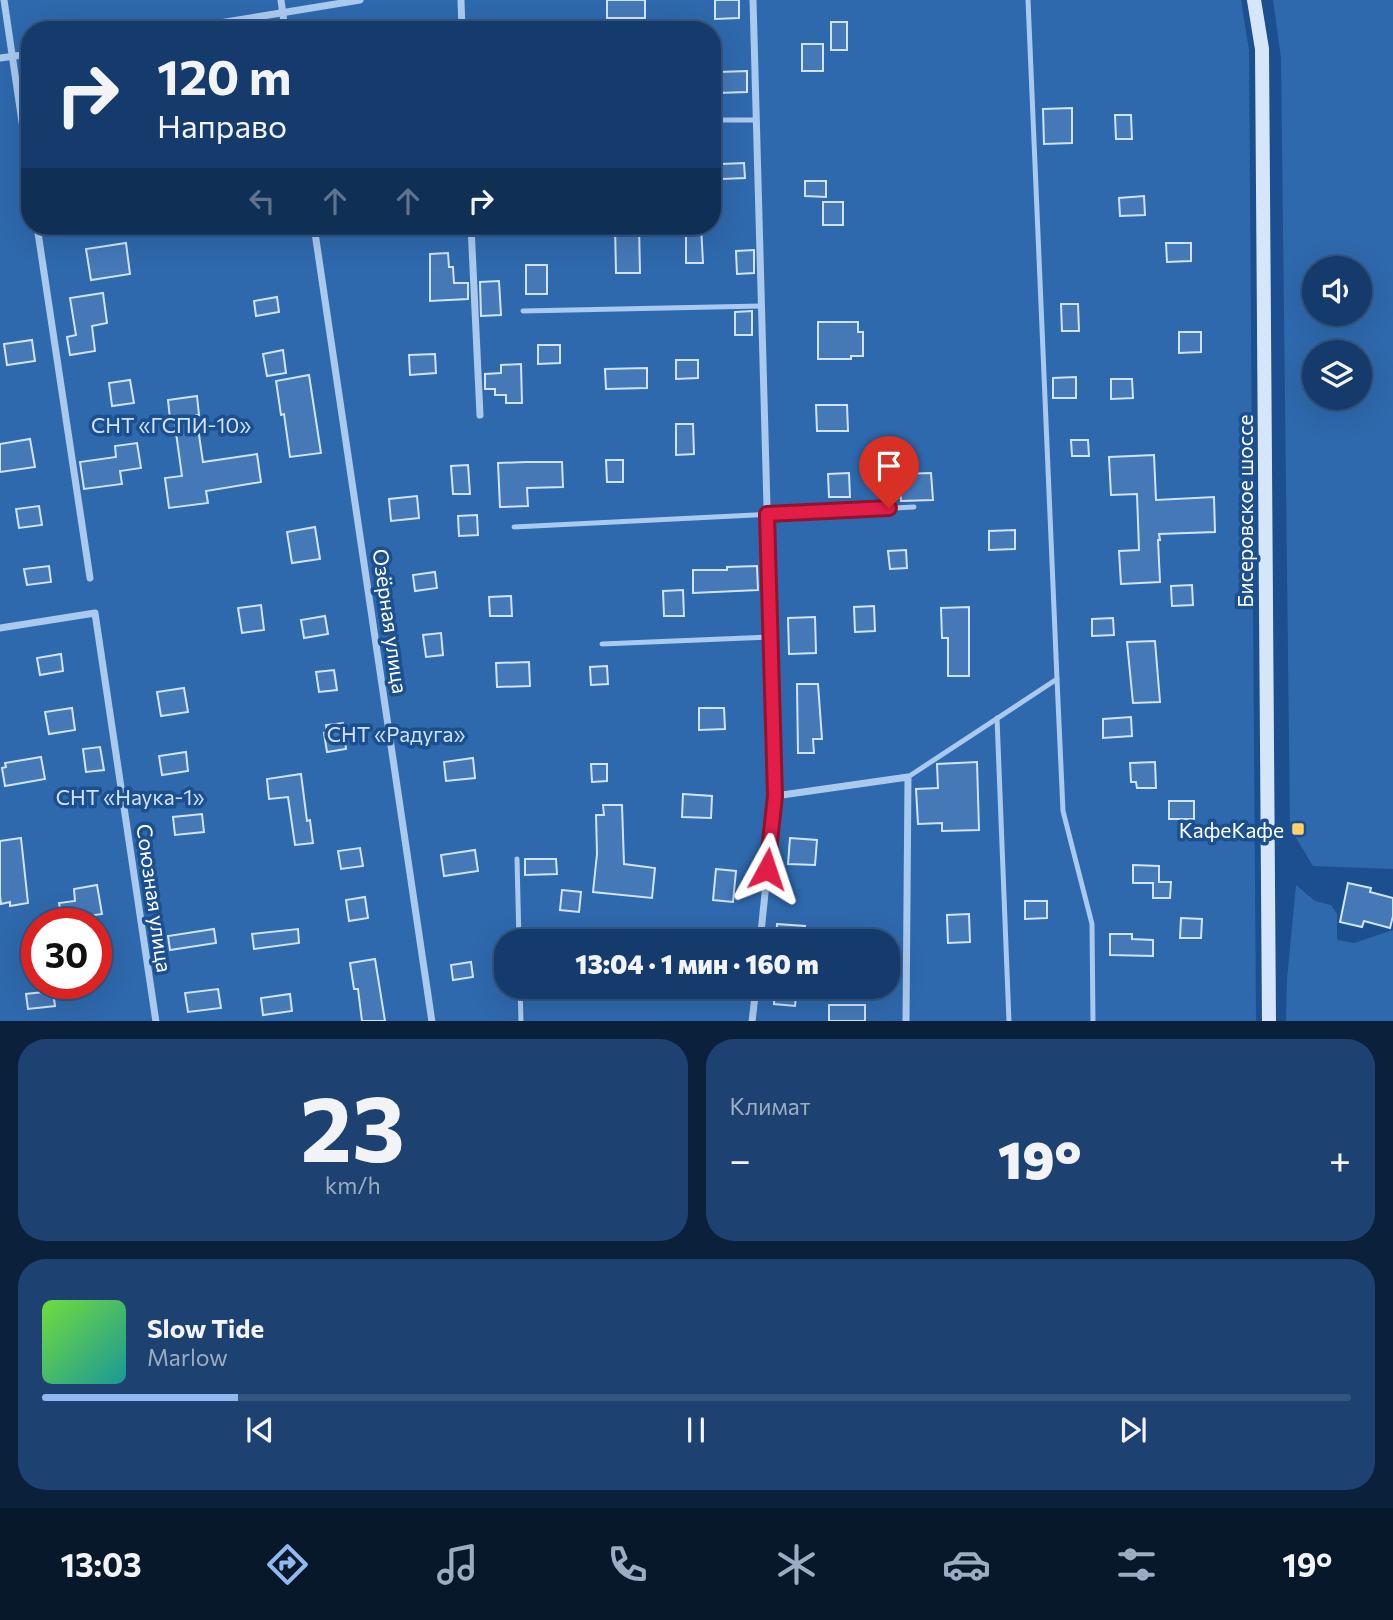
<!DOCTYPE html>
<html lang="ru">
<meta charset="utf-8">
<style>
:root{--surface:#143b6b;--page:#1d4271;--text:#f1f3f6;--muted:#9dadc1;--line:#33557e;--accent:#90b9f0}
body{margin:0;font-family:Commissioner,sans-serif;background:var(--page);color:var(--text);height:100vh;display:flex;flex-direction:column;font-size:26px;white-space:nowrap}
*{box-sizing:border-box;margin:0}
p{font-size:23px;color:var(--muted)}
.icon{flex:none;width:38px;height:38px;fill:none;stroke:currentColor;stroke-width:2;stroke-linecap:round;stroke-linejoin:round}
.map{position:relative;height:1021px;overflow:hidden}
.panel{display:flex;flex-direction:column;gap:18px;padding:18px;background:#0b203b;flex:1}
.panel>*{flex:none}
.hud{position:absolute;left:21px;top:21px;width:700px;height:214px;border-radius:28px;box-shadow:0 7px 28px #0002,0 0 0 2px var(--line);background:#143b6b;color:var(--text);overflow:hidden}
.fabs{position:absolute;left:1302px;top:256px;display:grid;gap:14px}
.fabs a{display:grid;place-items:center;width:70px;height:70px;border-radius:50%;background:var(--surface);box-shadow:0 7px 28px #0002,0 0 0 2px var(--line);font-size:35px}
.speed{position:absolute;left:21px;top:908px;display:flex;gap:14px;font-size:35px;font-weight:700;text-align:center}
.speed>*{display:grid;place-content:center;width:91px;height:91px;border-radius:50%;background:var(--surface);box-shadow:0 7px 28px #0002,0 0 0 2px var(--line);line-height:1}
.speed .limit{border:10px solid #d22;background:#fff;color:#111}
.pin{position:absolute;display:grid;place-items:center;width:60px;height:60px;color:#fff;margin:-72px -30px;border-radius:50% 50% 50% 0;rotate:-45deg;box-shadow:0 0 7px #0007}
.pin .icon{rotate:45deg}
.me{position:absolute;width:77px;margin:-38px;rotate:5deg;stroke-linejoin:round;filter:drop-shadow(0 0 5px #0008)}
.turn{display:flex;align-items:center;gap:24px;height:147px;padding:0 21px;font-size:32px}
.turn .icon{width:91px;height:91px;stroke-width:2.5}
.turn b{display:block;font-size:49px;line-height:60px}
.lanes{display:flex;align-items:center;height:66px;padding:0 21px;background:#0003;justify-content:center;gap:35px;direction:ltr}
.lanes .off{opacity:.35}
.big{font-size:52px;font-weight:800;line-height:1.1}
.panel .tile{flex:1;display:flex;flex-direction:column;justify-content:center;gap:10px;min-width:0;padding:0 24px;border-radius:28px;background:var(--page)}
.panel .dial{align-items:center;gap:0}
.dial b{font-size:91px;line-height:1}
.song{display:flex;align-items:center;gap:21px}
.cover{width:84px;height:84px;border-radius:10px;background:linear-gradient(135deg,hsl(100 70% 55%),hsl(180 70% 35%))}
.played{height:7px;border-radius:4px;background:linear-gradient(90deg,var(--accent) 15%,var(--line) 15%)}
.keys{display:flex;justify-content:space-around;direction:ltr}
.heat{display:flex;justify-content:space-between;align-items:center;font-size:38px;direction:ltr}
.panel .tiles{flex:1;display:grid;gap:18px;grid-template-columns:1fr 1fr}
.tile:last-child{grid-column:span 2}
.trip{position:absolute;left:494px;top:929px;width:406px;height:70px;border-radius:28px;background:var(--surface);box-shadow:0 7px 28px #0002,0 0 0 2px var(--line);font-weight:800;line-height:70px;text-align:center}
.menu{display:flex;height:112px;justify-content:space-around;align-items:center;background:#08182b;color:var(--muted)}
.menu .icon{width:49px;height:49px}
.menu .on{color:var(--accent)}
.menu b{font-size:32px;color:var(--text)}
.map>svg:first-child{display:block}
</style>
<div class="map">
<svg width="1393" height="1022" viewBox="0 0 1393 1022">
<rect width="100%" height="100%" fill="#1b4f8f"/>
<g fill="#2e69ad" fill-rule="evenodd">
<path d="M0,0H1241L1249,50L1256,1021L0,1022ZM30,30H712V226H30ZM37,924H96V984H37ZM506,942H887V987H506Z"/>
<path d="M1273,0H1393V869L1313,866L1290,828L1281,58ZM1314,268H1360V313H1314ZM1314,352H1360V397H1314Z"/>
<path d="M1296,885L1315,901L1331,905L1337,914V940L1354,943L1393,930V1021H1286L1287,979Z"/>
</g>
<g fill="#4478b7" stroke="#cfe3fa" stroke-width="2">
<rect x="607" y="0" width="38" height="18"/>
<path d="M715,0H739V18L715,19Z"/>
<rect x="831" y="22" width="16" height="28"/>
<rect x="802" y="44" width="21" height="27"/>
<path d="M747,71V92L718,93V72Z"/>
<path d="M1072,108V143L1044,144L1043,109Z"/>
<path d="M1115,115H1131L1132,139H1116Z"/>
<path d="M744,163L745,178L722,179L721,164Z"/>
<path d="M805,181H826V197L805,196Z"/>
<path d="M1144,196L1145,215L1120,216L1119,198Z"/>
<rect x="823" y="202" width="20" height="23"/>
<path d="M615,226H639L640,273H616Z"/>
<path d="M686,226H701L703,263H686Z"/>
<path d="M126,243L130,274L91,280L86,249Z"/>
<path d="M1166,243H1191V261L1167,262Z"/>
<path d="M754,250V273L737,274L736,251Z"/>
<path d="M448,253L449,267H453L454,283H468V299L430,301V254Z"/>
<rect x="526" y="265" width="21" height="29"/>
<path d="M499,281L501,315L481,316L480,282Z"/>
<path d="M103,293L107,323L92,326L95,351L70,355L67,337L76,335L70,298Z"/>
<path d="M277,297L279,312L256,316L254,301Z"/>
<path d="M1061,304H1078L1079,331H1062Z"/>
<path d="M752,311V335H735V312Z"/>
<path d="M818,322H858V332H863V356H851V359H818Z"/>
<path d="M1179,332H1201V352L1179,353Z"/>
<path d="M32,340L35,361L7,365L4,344Z"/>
<path d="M538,345H560V363L538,364Z"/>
<path d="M283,350L286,373L267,376L263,354Z"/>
<path d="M435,354L436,373L410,375L409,355Z"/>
<path d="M676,360H698V378L676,379Z"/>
<path d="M521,364L522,403H506V395H495V389H485V374L501,373V365Z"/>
<path d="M647,368V388L606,389L605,369Z"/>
<path d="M309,375L321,453L290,457L284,414L281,415L276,381Z"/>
<path d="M1076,377V398H1053V378Z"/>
<path d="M1111,379H1132L1133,398L1111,399Z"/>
<path d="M130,380L134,403L112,406L109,383Z"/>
<path d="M197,396L199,415H196L203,462L257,454L261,482L206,491L208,503L169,508L165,478L182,476L174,418L170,419L168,400Z"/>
<path d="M816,405H847L848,431H817Z"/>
<path d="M676,424H693L694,454L676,455Z"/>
<path d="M30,439L35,467L0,472V444Z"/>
<path d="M1071,440H1088L1089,456H1072Z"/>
<path d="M137,443L141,468L120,471L122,484L84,489L80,462L116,457L115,446Z"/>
<path d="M1154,455L1156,500L1214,497L1215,532L1159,534L1160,540H1158L1160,582L1121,584L1119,551L1139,550L1137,494L1111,495L1109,457Z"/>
<path d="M606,460H623V482H607Z"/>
<path d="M526,462H562L563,487L527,488L528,506L500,507L498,463Z"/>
<path d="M468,465L470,494H453L451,466Z"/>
<path d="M849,473L850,497H829L828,474Z"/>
<path d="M931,473L933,500L901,501L899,474Z"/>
<path d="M417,496L419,518L391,521L389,499Z"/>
<path d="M39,506L42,525L19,528L16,509Z"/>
<path d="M477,515L478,535L459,536L458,516Z"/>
<path d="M315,527L320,559L292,563L287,532Z"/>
<path d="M1015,530V549L989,550V531Z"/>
<path d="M906,550L907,568L890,569L888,551Z"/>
<path d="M49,566L51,582L27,585L24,569Z"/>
<path d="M757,566L758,590L693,593V570H727V567Z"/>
<path d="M435,572L437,588L415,591L413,575Z"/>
<path d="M1192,585L1193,605L1172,606L1171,586Z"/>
<path d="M683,590L684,616H664L663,591Z"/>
<path d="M511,596L512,616H490L489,597Z"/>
<path d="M261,605L264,630L242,633L238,608Z"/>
<path d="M874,606L875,631L855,632L854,607Z"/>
<path d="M969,607V676H948V638H942L941,608Z"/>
<path d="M325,616L328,634L304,638L301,620Z"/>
<path d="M815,617L816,653L789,654L788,618Z"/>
<path d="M1113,618L1114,635L1092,636V619Z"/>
<path d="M441,633L443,655L426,657L423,635Z"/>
<path d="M1155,641L1160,702L1133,703L1127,642Z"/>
<path d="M61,654L63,671L40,675L37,658Z"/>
<path d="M529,662L530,686L497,687L496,663Z"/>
<path d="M607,666L608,684L591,685L590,667Z"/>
<path d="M334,670L337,690L319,692L316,672Z"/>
<path d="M797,684H818L822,739H813L814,753H798Z"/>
<path d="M184,688L188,712L161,716L157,692Z"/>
<path d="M72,708L75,730L49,734L45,712Z"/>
<path d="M699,708H724L725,729L699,730Z"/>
<path d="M1131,717L1132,736L1103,738V719Z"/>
<path d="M343,723L346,749L327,752L324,733L327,732L326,725Z"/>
<path d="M100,747L104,770L86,772L83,749Z"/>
<path d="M186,752L188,771L162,775L159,756Z"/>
<path d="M41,757L45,779L5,786L2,768L6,767L5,763Z"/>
<path d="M473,758L475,778L446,781L444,762Z"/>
<path d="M977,762L979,830L942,831V823L918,824L916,789L938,788L937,764Z"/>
<path d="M1155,762L1156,788H1137L1136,782H1131L1130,763Z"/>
<path d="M591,764H607V781L592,782Z"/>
<path d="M301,774L307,821L310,820L313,843L295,845L288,797L269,799L267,779Z"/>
<path d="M683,794L712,796L711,818L682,817Z"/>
<rect x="1169" y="801" width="25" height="18"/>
<path d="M603,805H622L624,864L655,868L652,898L593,892L597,854L596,815H604Z"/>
<path d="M202,814L204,832L175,835L173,817Z"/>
<path d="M21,838L28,903L10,906V902L1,904L0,895V841Z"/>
<path d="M790,838L817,840L815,865L788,864Z"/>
<path d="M360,848L363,866L341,869L338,851Z"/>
<path d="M475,850L478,871L444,876L441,855Z"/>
<path d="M525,859H556L557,874L525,875Z"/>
<path d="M1133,865L1159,866V882H1171L1170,898H1153V883H1133Z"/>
<path d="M716,869L736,871L733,902L713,900Z"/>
<path d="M1348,883L1371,888L1370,892L1393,898V916L1390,928L1364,921L1362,927L1340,922Z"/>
<path d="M97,885L102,914L62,920L59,903L75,901L74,889Z"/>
<path d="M562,890L581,892L579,912L560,910Z"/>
<path d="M365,897L368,918L349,921L346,900Z"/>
<path d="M1025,901H1047V918L1025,919Z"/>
<path d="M969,914L970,942L948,943L947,915Z"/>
<path d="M1181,918L1202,919L1201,938H1180Z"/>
<path d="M777,924L805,926L803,942H776Z"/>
<path d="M214,929L216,943L170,950L168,936Z"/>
<path d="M298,929L299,943L254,949L252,934Z"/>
<path d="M1110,934H1132V939L1153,940V956L1110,955Z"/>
<path d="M375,959L385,1021H362L358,989H354L350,963Z"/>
<path d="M471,962L473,977L453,980L451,965Z"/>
<path d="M775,987H797L795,1006L774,1004Z"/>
<path d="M218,989L221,1008L188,1012L185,993Z"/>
<path d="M53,991L55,1006L28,1009L26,994Z"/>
<path d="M290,994L292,1011L263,1015L261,998Z"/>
<rect x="829" y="1005" width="36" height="16"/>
</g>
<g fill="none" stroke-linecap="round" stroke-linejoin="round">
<g stroke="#a9c9ee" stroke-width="5">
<path d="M712,120H756"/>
<path d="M523,311L761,306"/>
<path d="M514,527L914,507"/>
<path d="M602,644L770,637"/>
<path d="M1057,679L1063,811L1092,924L1093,1022"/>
<path d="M997,718L1009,1022"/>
<path d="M908,777L1057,679L1028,0"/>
<path d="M517,859L519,942"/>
<path d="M520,987L521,1022"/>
</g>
<g stroke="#a9c9ee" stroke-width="7">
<path d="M4,0L30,176"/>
<path d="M281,0L285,30"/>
<path d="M461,0L462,30"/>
<path d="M753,0L775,796L760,942"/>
<path d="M177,30L360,0"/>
<path d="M0,58L30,54"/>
<path d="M37,226L90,578"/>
<path d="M314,226L432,1022"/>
<path d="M471,226L480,415"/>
<path d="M0,628L95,613L156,1022"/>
<path d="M775,796L908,777L906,1022"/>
<path d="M752,1022L756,987"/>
</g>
<path stroke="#d6e6fa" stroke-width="14" d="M1254,0L1262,49L1269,1022"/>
</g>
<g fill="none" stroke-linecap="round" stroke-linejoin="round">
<g stroke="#92132f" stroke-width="18">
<path id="route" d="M767,869L775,796L767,514L889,508"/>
</g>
<use href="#route" stroke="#e11d48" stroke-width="12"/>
</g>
<rect fill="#ffd166" stroke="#1b4f8f" stroke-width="2.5" x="1291" y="822" width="14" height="14" rx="3.5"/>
<g text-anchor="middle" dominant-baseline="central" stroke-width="7" stroke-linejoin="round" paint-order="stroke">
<g font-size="21" fill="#cfe3fa" stroke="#1b4f8f">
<text x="171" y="424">СНТ «ГСПИ-10»</text>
<text x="396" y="733">СНТ «Радуга»</text>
<text x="130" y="796">СНТ «Наука-1»</text>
</g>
<g font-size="21" fill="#fff" stroke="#1b4f8f">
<text transform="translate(1244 511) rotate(-90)">Бисеровское шоссе</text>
<text transform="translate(391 621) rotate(82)">Озёрная улица</text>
<text transform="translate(155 898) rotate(82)">Союзная улица</text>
</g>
<g font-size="21" fill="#fff" stroke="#1b4f8f" text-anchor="end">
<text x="1284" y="829">КафеКафе</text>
</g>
</g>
</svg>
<div class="fabs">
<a><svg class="icon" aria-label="sound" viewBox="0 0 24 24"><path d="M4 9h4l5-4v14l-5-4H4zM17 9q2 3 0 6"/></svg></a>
<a><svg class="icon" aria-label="layers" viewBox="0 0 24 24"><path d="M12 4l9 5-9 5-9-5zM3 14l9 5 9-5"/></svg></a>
</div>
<div class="speed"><div class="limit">30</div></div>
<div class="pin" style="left:889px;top:508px;background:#d93025"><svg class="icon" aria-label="arrive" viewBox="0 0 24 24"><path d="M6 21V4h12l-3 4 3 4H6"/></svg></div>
<svg class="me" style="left:767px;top:869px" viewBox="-20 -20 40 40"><path d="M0-17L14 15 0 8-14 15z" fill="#e11d48" stroke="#fff" stroke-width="4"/></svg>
<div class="trip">13:04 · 1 мин · 160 m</div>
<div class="hud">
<div class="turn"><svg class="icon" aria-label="right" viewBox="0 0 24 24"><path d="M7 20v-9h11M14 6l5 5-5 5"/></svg><div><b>120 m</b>Направо</div></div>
<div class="lanes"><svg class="icon off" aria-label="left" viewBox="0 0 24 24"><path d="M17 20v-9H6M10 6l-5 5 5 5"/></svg><svg class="icon off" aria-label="ahead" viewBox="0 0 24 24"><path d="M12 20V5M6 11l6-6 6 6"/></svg><svg class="icon off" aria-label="ahead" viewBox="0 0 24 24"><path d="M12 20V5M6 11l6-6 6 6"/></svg><svg class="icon" aria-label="right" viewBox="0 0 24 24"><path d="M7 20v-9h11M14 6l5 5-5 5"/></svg></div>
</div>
</div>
<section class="panel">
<div class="tiles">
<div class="tile dial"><b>23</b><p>km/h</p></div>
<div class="tile"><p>Климат</p>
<div class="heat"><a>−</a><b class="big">19°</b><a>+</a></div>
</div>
<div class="tile">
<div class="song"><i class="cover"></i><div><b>Slow Tide</b><p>Marlow</p></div></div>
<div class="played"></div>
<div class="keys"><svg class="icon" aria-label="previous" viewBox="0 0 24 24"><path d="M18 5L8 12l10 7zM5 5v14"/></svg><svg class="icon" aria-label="pause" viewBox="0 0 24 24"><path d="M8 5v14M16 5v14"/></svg><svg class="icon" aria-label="next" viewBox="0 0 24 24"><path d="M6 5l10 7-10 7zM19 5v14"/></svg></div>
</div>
</div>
</section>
<nav class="menu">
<b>13:03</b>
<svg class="icon on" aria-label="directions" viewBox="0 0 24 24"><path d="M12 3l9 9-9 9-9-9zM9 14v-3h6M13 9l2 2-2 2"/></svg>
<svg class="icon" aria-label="music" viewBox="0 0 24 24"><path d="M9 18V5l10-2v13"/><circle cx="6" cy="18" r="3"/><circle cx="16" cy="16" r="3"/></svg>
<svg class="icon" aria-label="phone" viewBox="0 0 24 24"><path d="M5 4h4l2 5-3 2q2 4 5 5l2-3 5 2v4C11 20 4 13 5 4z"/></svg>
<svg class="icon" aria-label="climate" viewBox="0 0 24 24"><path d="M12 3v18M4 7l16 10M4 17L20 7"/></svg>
<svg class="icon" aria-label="car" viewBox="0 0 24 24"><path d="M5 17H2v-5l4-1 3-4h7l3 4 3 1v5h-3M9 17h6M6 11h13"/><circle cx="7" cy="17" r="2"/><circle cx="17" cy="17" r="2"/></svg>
<svg class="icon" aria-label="filters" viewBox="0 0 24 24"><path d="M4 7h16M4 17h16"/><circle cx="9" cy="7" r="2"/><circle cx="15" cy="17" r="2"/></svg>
<b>19°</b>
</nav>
